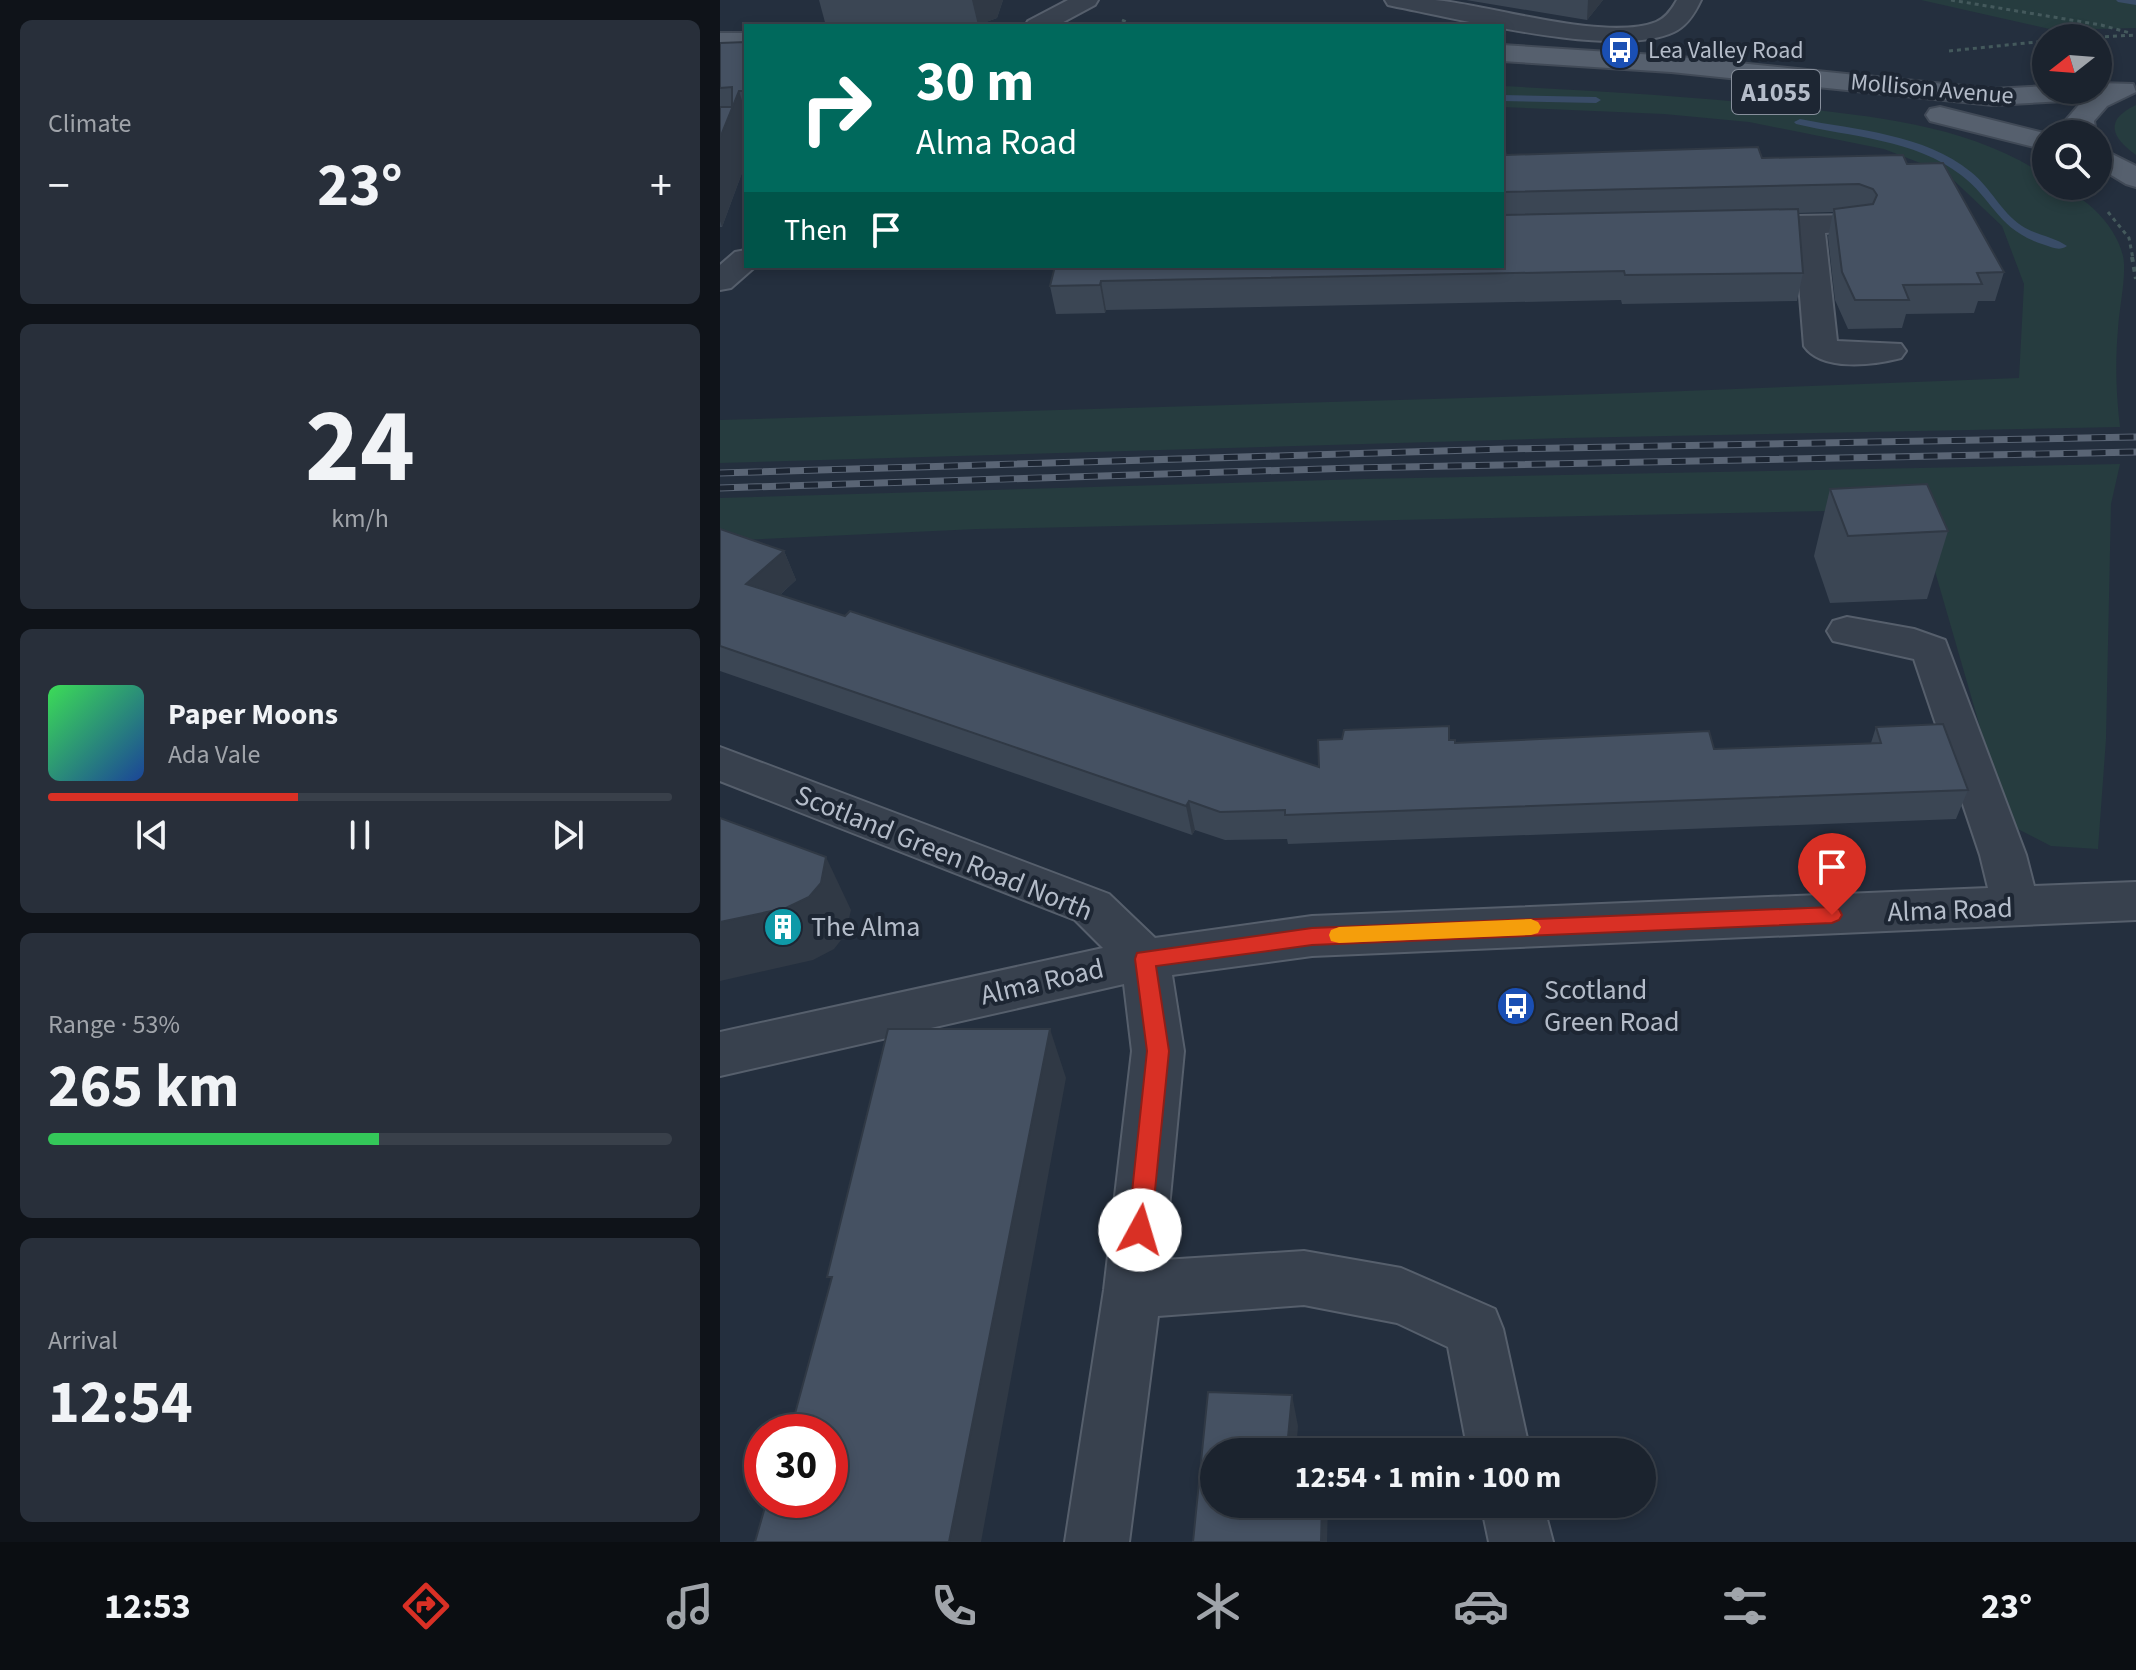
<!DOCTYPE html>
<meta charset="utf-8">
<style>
:root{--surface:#1b232e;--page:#282f3a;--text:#f1f3f6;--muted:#a0a4aa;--line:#39404a;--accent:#d93025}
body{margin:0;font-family:"Source Sans 3",sans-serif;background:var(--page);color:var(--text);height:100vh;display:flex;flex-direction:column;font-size:30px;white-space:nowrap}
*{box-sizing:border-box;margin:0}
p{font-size:26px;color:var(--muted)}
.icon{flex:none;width:44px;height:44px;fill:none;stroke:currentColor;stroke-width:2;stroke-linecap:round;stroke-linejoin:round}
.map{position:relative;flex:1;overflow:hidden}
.panel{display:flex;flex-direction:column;gap:20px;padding:20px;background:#0f1319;width:720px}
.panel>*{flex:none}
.banner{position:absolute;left:24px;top:24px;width:760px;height:244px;border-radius:0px;box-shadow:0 4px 12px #0003,0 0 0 2px var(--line);background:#00695c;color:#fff;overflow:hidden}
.needle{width:52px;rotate:253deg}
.fabs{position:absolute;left:1312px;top:24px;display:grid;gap:16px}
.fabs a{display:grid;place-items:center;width:80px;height:80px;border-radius:50%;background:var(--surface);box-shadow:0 4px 12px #0003,0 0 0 2px var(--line);font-size:40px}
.speed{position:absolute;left:24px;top:1414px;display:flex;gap:16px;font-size:40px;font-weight:700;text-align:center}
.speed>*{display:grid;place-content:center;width:104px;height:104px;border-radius:50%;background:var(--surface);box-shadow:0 4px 12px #0003,0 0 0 2px var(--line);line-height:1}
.speed .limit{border:12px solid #d22;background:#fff;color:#111}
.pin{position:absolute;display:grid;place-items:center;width:68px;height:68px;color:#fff;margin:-82px -34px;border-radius:50% 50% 50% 0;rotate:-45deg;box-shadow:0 0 8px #0007}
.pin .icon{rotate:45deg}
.me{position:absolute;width:88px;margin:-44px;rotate:6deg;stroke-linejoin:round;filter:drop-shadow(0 0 6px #0008)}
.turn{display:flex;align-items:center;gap:28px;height:168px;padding:0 40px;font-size:36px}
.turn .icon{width:104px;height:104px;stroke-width:2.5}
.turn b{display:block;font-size:56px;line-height:68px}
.then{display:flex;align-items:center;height:76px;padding:0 40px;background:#0003;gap:16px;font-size:30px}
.big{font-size:60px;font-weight:700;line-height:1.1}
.panel .tile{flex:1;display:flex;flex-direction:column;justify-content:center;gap:12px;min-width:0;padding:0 28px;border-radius:12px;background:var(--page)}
.panel .dial{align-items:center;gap:0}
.dial b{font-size:104px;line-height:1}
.song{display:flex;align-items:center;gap:24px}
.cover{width:96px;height:96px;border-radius:12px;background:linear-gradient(135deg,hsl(130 70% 55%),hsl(220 70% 35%))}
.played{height:8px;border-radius:4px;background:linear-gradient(90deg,var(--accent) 40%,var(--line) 40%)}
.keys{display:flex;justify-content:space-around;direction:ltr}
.heat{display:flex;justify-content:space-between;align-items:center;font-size:44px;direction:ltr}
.charge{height:12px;border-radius:6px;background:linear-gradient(90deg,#34c759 53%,var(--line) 0)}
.trip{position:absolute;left:480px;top:1438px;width:456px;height:80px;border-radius:40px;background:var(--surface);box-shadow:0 4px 12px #0003,0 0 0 2px var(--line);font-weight:700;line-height:80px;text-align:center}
.tabs{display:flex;height:128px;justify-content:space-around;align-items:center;background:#0b0e12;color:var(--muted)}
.tabs .icon{width:56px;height:56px}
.tabs .current{color:var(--accent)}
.tabs b{font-size:36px;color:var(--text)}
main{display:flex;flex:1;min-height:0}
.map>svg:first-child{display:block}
</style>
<main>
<section class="panel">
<div class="tile"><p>Climate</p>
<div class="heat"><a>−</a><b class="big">23°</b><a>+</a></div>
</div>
<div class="tile dial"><b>24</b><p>km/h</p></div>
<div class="tile">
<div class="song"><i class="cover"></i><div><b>Paper Moons</b><p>Ada Vale</p></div></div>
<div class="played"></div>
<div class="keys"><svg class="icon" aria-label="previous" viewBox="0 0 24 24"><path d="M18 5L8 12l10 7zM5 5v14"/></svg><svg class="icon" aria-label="pause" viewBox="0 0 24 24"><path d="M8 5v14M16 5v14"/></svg><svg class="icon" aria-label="next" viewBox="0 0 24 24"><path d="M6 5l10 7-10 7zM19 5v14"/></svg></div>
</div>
<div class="tile"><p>Range · 53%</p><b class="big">265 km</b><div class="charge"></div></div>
<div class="tile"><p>Arrival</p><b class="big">12:54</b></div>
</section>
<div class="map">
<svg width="1416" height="1542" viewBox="0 0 1416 1542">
<rect width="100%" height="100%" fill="#242f3e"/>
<g fill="#263c3f">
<path d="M1201,0H1416V28L1334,30Z"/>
<path d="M782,86C878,91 973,96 1069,107C1158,117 1249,125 1326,176V186C1358,186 1396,224 1403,256C1407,274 1399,309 1398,329C1395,362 1396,394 1400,427L847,438L0,463V420L913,393L1299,378L1304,284L1282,226L1226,173L1164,149L1029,122L944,114L782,107Z"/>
<path d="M1416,105V155C1391,137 1384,120 1416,105Z"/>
<path d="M1400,464L1391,504L1386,739L1378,849L1331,846L1288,824L1197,509L257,529L0,541V498L644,479Z"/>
</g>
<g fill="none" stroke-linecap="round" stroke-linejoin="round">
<g fill="#394c67" fill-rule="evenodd">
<path d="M1396,0H1416V5L1398,2Z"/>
<path d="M782,95L876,97L881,100L876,103L782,101Z"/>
<path d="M1080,119C1136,130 1205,134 1251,172C1271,188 1281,212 1302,226C1316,235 1335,237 1347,246C1340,251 1333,248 1325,245C1277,230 1275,201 1241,175C1195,139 1130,137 1076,124L1074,122Z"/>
</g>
<g stroke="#565f6c" stroke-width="4">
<g id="minor">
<path d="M348,0H378L375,5L336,26H305L308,21Z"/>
<path d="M665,0C681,0 698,0 715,0C770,5 885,42 936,22C946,18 952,9 957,0H981C975,13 967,26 954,32C898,59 740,19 677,7L668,5Z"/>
<path d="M1133,215L1144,218L1148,224L1144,230L1105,233L1117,341L1181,344L1186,351L1181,358C1154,365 1102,372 1084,346L1075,234L1009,232L1005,226L1009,220L1020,217Z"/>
<path d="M26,250V266H36L11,288L0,290V265L15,252Z"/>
<path d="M1127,617L1194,629L1225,640L1306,855L1314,886L1416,882V920L592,956L452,975L464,1051L444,1260L584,1251L681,1268L775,1309L783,1329L810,1452H748L728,1347L677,1323L584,1305L438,1316L409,1542H345L384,1290L412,1051L404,984L0,1076V1032L383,948L355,920L0,781V747L389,894L435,938L592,916L1268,888L1260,855L1194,659L1113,641L1107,631L1113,621Z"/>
<path d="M761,1504H823L833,1542H769Z"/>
</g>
</g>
<g stroke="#414a57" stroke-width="4">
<g id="major">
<rect x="0" y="33" width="26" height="16"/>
<path d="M782,45L951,56L1273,89L1326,86V90H1378V83L1413,84L1416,92L1387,106L1374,121L1376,134H1348L1346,120L1363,100L1273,105L951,72L782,61Z"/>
<path d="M1220,107L1328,134L1326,150L1210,121L1206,115L1210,109Z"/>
<path d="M1378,147L1416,166V187L1406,184L1378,167Z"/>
</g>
</g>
<g stroke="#44595c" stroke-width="3" stroke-dasharray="4 4" stroke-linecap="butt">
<path d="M1231,0L1381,25L1410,33"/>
<path d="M402,20L415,26"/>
<path d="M1361,38L1416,35"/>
<path d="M1229,51L1326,41"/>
<path d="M1388,212L1409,238L1413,259"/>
</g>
<path stroke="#44595c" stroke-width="4" stroke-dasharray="5 5" stroke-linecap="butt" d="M1412,257L1416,279"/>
<use href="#minor" fill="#38414e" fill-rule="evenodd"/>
<use href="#major" fill="#56606e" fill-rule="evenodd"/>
<g stroke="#5a6575" stroke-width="7">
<g id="rail">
<path d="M0,473L785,449L1416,437"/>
<path d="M0,488L634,468L1416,452"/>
</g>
</g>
<use href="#rail" stroke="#1d2633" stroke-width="5" stroke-dasharray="14" stroke-linecap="butt"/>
</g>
<g fill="#3b4654">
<path d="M99,0H283L277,18L258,25L235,26H106Z"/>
<path d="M746,0H883L867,20Z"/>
<path d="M26,42V162L2,227H0V43Z"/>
<path d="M782,151L786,155L1042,158L1187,164L1284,272L1275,301H1258L1254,313L1186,314L1182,328L1128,329L1115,300L1108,237L1113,212L1078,213L1083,273L1077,301L902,304L901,300L386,310L385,313L336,314L330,286Z"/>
<path d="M1110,489L1228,531L1207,599L1110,603L1094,556Z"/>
<path d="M0,529L64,551L76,580L60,595L599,767L729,740L735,743L994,749L1151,743L1156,727L1248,790L1236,819L568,844L567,839L505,840L475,830L472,835L0,671Z"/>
</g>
<g fill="#303945">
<path d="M252,0H283L277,18L258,25Z"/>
<path d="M868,0H883L867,20Z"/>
<path d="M19,91L26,113V162L2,227L0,221V138Z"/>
<path d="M381,281L386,310L385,313L380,285Z"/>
<path d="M64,551L76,580L39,614L26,584Z"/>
<path d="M469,801L475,830L472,835L466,806Z"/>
<path d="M106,857L131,910L125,935L114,949L93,960L0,981V922Z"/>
<path d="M330,1029L346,1078L261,1542H229Z"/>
<path d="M572,1395L578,1426L576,1452L567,1448Z"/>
<path d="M602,1504H608L607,1542H601Z"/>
</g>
<g fill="#455162" stroke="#303945" stroke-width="2">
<path d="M26,42V91H19L0,138V107H12V87L0,88V43Z"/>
<path d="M1038,147L1042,158L1183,155L1187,164L1223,163L1284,272L1257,273L1262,284L1183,285L1189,300H1135L1122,272L1114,209L1153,204L1157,195L1153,189L1139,184L782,192V151H785L786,155Z"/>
<path d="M1078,209L1083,273L905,275L904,271L381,281L380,285L330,286L335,266H782V214L783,215Z"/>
<path d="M1207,484L1228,531L1128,536L1110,489Z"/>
<path d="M0,529L64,551L26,584L125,616L130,611L599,767L598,740L622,739L624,730L729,726V740H735V743L989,731L994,749L1161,743L1156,727L1223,724L1248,790L565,815V810L500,812L469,801L466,806L0,646Z"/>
<path d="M0,818L106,857L101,883L89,897L66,908L0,922Z"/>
<path d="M168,1029H330L229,1542H35L47,1500H110V1432H70L112,1277H107Z"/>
<path d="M488,1392L572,1395L567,1448L604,1449V1452H494V1504H602L601,1542H473Z"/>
</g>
<path fill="#d93025" stroke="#8d1f18" stroke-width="2" d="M1112,907L1119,909L1122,915L1119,920L1112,923L592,945L436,966L449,1051L431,1230L428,1238L420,1241L411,1238L408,1230L427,1051L415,959L417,953L592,928Z"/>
<path fill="#f59e0b" d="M811,919L818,922L821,927L818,933L811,935L619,943L611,941L609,935L611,930L619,927Z"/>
<defs>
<g id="bus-disc" transform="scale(2)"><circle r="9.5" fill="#1a4fb4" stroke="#1d2633"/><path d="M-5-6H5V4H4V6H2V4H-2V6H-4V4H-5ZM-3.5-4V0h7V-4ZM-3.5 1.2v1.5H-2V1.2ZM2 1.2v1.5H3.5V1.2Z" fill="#fff"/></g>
<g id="building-disc" transform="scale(2)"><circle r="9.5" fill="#0f9aa8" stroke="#1d2633"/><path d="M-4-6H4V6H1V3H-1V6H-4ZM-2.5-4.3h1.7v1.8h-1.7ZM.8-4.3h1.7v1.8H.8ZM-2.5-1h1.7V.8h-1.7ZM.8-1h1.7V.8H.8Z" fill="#fff"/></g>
</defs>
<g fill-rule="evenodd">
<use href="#bus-disc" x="900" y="50"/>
<use href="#building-disc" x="63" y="927"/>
<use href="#bus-disc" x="796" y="1006"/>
</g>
<g text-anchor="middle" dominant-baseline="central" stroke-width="8" stroke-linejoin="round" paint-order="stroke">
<g font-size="24" fill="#b4bcc9" stroke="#1d2633" text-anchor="start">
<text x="928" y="50">Lea Valley Road</text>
</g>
<g font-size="24" fill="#b4bcc9" stroke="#1d2633">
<text transform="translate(1212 89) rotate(5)">Mollison Avenue</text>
</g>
<rect fill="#1d2633" stroke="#878f9c" stroke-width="2" x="1012" y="70" width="88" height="44" rx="6"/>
<g font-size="26" font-weight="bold" fill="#b4bcc9">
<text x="1056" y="92">A1055</text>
</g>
<g font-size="28" fill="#b4bcc9" stroke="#1d2633">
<text transform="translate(224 853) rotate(22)">Scotland Green Road North</text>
<text transform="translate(1230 910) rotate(-2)">Alma Road</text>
<text transform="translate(322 982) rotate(-13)">Alma Road</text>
</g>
<g font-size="28" fill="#b4bcc9" stroke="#1d2633" text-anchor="start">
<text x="91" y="927">The Alma</text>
<text x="824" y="990">Scotland<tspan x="824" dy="32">Green Road</tspan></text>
</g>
</g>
</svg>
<div class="fabs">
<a><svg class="needle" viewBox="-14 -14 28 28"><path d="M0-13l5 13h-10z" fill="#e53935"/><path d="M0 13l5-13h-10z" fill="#a0a4aa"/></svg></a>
<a><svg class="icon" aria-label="search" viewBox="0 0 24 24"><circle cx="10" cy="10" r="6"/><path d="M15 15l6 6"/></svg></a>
</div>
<div class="speed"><div class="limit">30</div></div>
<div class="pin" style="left:1112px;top:915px;background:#d93025"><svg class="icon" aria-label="arrive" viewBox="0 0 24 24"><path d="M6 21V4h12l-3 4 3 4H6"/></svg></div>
<svg class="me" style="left:420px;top:1230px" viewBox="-20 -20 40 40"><circle r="19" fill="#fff"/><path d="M0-13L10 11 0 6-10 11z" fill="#d93025"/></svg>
<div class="trip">12:54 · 1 min · 100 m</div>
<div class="banner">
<div class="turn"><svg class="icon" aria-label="right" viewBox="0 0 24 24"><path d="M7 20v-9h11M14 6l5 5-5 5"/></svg><div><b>30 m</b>Alma Road</div></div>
<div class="then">Then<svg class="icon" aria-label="arrive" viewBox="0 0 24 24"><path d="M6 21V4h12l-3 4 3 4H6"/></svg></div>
</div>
</div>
</main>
<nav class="tabs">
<b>12:53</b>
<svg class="icon current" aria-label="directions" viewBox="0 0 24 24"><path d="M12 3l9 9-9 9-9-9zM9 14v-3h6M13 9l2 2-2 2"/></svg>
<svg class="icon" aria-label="music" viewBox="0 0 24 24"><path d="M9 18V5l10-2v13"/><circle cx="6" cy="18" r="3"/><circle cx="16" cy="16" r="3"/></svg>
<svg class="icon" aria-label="phone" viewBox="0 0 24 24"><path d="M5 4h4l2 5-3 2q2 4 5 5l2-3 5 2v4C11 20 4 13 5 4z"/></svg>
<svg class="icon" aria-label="climate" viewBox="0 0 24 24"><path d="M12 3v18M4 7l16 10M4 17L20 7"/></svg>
<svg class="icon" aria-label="car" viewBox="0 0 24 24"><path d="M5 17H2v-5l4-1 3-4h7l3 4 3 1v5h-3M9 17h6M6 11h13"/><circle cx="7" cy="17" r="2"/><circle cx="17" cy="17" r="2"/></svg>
<svg class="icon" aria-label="filters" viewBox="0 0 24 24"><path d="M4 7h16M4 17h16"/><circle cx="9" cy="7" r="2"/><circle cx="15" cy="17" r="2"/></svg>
<b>23°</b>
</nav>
